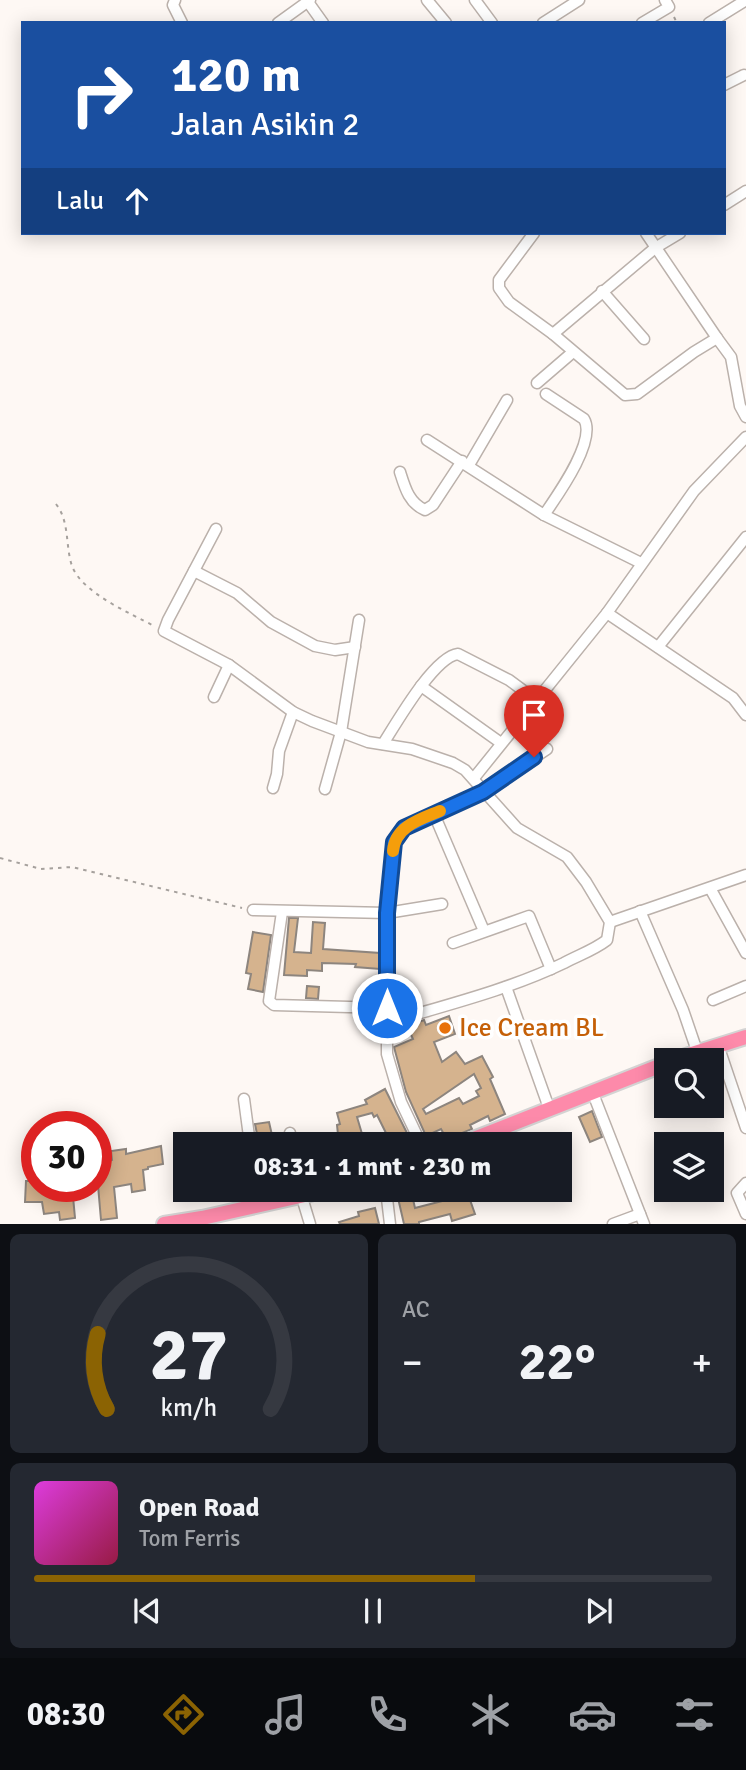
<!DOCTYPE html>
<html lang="id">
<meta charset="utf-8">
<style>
:root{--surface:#171b24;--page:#242831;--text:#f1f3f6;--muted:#9ea1a6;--line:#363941;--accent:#8b6303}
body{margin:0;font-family:Signika,sans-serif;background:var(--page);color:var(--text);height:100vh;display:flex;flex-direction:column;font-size:26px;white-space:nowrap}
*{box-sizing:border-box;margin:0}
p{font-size:23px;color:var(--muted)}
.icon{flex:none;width:38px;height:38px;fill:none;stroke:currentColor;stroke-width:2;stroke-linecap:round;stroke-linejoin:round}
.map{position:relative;height:1224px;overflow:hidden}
.panel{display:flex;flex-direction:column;gap:10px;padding:10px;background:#0d0f14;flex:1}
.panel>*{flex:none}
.banner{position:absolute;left:21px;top:21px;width:705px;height:214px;border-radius:0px;box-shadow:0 4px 18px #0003;background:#1a4fa0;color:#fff;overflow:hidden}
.buttons{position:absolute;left:654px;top:1048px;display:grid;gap:14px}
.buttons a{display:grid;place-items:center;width:70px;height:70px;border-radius:0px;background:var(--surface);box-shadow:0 4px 18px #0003;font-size:35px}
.speed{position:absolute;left:21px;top:1111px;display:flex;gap:14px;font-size:35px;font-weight:700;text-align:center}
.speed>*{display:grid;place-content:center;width:91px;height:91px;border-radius:50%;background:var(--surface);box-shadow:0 4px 18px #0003;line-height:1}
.speed .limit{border:10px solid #d22;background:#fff;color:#111}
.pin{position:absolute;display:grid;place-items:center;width:60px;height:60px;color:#fff;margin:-72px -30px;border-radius:50% 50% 50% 0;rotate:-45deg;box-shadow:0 0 7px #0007}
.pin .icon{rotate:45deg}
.me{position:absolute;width:77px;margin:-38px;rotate:0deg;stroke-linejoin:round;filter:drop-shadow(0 0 5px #0008)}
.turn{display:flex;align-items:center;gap:24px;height:147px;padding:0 35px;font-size:32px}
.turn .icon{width:91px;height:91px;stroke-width:2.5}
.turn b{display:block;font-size:49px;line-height:60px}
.then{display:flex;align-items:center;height:66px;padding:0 35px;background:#0003;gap:14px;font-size:26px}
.big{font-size:52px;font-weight:700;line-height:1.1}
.panel .card{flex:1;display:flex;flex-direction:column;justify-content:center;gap:10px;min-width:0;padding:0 24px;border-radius:10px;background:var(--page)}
.panel .dial{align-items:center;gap:0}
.dial svg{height:182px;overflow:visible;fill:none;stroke:var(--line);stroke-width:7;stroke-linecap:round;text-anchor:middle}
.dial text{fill:var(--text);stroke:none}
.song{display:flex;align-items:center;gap:21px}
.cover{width:84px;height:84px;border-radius:10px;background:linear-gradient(135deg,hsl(300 70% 55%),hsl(340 70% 35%))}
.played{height:7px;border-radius:4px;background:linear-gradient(90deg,var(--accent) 65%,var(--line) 65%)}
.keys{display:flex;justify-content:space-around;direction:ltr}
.heat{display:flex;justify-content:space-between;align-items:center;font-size:38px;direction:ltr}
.panel .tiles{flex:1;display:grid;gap:10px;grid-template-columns:1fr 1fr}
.card:last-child{grid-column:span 2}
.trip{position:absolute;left:173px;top:1132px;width:399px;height:70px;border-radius:0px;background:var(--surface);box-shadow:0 4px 18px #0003;font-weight:700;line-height:70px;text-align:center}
.tab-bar{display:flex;height:112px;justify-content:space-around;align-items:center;background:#090b0e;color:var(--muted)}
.tab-bar .icon{width:49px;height:49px}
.tab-bar .selected{color:var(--accent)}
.tab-bar b{font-size:32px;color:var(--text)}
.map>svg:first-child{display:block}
</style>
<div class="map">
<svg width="746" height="1224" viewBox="0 0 746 1224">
<rect width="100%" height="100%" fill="#fef8f4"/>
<g fill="#d5b38e" stroke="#8d857e" stroke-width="2" fill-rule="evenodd">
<path d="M289,918H298L294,952L311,953L313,922L325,923L323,949L380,953V969L355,967L356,964L322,963V971L307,970V976L284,975Z"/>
<path d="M253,932L271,935L263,992L248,989L251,974L246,973Z"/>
<path d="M307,986L319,987L318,999L306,998Z"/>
<path d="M449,1016L455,1034L434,1042L442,1062L456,1052L465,1064L482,1056L493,1077L490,1079L505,1114L490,1121L488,1116L470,1125L472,1129L457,1135L449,1143L441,1129L426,1136L406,1092L394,1047L413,1039L407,1026L424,1020L426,1025ZM474,1074L481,1088L476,1091L479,1096L463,1104L459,1098L426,1114L423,1109Z"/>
<path d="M385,1089L412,1143L339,1144L337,1125L340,1124L337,1113L367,1104L365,1100ZM372,1113L374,1117L377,1115L387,1135L365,1144L357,1117Z"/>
<path d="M592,1111L602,1137L590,1142L579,1117Z"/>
<path d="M269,1122L274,1144H259L255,1124Z"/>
<path d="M161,1146L163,1164L148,1167V1169L143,1170L145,1190L132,1192L131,1184L114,1187L117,1218L101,1220L96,1162L112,1160L111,1151L126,1149V1154Z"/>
<path d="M26,1181H37V1186H72L75,1218L60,1220L59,1212L44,1214L42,1202H25Z"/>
<path d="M442,1190L485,1191L469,1197L475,1214L452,1221L450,1214L419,1222V1224H404L398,1198L412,1195L415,1208L446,1200Z"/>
<path d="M375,1208L379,1224H340L339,1222L359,1216L358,1212Z"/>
</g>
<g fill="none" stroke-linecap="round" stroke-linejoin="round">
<g stroke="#bbb1ab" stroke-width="13">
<g id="minor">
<path d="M175,0L173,5L182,23"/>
<path d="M427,0L446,23"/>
<path d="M475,0L492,23"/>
<path d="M308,2L323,23"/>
<path d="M278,23L310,0"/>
<path d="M543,23L579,0"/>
<path d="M642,23L669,7L665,0"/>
<path d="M709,23L746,0"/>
<path d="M724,85L744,75"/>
<path d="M724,205L746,191"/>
<path d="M534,233L499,280V288L509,302L553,334L625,395L637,394L694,352L717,338L731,357L740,406L746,417"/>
<path d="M646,233L717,338"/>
<path d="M602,291L644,339"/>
<path d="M553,334L655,248L680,233"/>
<path d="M537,383L573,352"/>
<path d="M427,440L544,515L641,563"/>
<path d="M469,465L507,400"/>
<path d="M400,472C405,488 409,503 425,510L433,505L462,461"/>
<path d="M544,515C557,496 597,441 584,419L546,394"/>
<path d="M216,529L168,620L164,631L229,665L293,712L312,721L368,742L412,749L453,763L465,770L517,828L567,857L586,882L610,922L607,940C594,950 579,955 564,963C508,990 446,1005 386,1023"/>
<path d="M194,571L237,593L271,622L315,646L335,650L355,647"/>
<path d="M607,613L733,698L746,715"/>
<path d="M658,647L746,537"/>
<path d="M421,686L501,743"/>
<path d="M214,697L229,665"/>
<path d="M383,744C397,722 434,657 458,654L509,680L536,700"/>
<path d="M474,778L607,613L694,491L746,437"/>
<path d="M273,788L277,774L279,751L293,712"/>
<path d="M325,789L341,732L359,620"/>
<path d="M434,814L484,931"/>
<path d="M710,888L746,953"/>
<path d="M253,910L387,913L442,904"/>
<path d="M640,911L683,1010L697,1051"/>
<path d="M282,912L269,1001L274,1005L387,1008"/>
<path d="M610,922L746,875"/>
<path d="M453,943L529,916L551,969"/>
<path d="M506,987L549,1108"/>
<path d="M713,1000L746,986"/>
<path d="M718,1045L746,1128"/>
<path d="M592,1091L644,1224"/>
<path d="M244,1099L250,1144"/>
<path d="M290,1133L291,1144"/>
<path d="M421,1144L401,1102L387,1054V913L394,842L404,828L483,792L547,749"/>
<path d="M746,1183L737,1193L746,1214"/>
<path d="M257,1190L260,1204"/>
<path d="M386,1190L390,1224"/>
<path d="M300,1191L310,1224"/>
<path d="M613,1224L640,1214"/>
</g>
</g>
<g stroke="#d4d3d3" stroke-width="18">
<g id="highway">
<path d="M673,1060L746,1037"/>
<path d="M461,1144L667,1063"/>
<path d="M164,1224L202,1218L327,1190"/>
</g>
</g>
<g stroke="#a6a19d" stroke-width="2" stroke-dasharray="3.5 5" stroke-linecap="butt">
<path d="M674,17L677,23"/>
<path d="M56,504C70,522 65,545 72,566C82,593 130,613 154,626"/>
<path d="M0,858L41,869L72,867L242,908"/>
</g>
<use href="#minor" stroke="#fff" stroke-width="10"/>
<use href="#highway" stroke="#fd8aaa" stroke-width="14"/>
</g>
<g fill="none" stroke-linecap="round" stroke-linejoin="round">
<g stroke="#114b97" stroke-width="18">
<path id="route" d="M387,1008V913L394,842L404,828L483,792L534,757"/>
</g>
<use href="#route" stroke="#1a73e8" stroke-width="12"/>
<path stroke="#f59e0b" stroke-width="12" d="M393,851C395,826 421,819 440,811"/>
</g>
<circle fill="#e8710a" stroke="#fff" stroke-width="2.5" cx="445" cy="1028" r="7"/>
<g text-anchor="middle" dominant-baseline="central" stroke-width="7" stroke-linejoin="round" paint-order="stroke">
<g font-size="26" fill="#c56008" stroke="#fff" text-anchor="start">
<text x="459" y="1028">Ice Cream BL</text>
</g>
</g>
</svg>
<div class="buttons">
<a><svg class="icon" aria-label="search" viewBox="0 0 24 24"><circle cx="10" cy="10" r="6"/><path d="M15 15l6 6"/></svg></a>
<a><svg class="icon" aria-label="layers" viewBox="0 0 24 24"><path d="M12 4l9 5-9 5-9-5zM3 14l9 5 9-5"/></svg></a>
</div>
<div class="speed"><div class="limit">30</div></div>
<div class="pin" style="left:534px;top:757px;background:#d93025"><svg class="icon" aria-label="arrive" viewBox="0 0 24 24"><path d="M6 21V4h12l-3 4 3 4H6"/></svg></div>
<svg class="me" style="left:387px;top:1008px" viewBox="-20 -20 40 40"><circle r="17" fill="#1a73e8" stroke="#fff" stroke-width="3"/><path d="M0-11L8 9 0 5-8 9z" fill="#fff"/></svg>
<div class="trip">08:31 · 1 mnt · 230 m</div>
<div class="banner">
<div class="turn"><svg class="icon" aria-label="right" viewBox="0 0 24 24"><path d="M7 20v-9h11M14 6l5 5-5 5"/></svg><div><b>120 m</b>Jalan Asikin 2</div></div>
<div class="then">Lalu<svg class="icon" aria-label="ahead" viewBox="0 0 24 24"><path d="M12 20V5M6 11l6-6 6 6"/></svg></div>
</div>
</div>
<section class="panel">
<div class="tiles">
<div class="card dial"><svg viewBox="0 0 100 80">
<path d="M14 69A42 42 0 1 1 86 69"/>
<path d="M14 69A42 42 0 0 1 10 36" stroke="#8b6303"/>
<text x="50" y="56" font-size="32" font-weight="700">27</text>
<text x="50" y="72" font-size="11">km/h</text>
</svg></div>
<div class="card"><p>AC</p>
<div class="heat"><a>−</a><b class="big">22°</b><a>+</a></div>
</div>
<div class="card">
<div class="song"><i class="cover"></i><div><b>Open Road</b><p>Tom Ferris</p></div></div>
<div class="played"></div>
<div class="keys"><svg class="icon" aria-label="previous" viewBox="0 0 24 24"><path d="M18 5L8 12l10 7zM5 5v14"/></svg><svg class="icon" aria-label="pause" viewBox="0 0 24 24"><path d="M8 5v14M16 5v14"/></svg><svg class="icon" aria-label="next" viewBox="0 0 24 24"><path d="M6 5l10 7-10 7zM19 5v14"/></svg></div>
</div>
</div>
</section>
<nav class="tab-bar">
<b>08:30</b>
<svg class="icon selected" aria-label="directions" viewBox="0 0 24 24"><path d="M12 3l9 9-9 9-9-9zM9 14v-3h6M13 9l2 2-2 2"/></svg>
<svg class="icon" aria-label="music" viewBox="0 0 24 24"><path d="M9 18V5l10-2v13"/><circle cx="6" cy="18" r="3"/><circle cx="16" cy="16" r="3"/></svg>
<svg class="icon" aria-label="phone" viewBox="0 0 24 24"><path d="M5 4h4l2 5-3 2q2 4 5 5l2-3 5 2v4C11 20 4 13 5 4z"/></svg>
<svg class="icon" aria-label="climate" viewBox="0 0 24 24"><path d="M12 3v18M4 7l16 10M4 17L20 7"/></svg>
<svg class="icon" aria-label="car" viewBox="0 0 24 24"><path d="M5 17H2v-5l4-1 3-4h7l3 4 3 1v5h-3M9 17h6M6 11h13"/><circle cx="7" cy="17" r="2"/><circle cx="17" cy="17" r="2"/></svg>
<svg class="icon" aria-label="filters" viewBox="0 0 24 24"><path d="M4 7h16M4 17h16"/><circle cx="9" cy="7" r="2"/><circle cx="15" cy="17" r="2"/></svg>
</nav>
